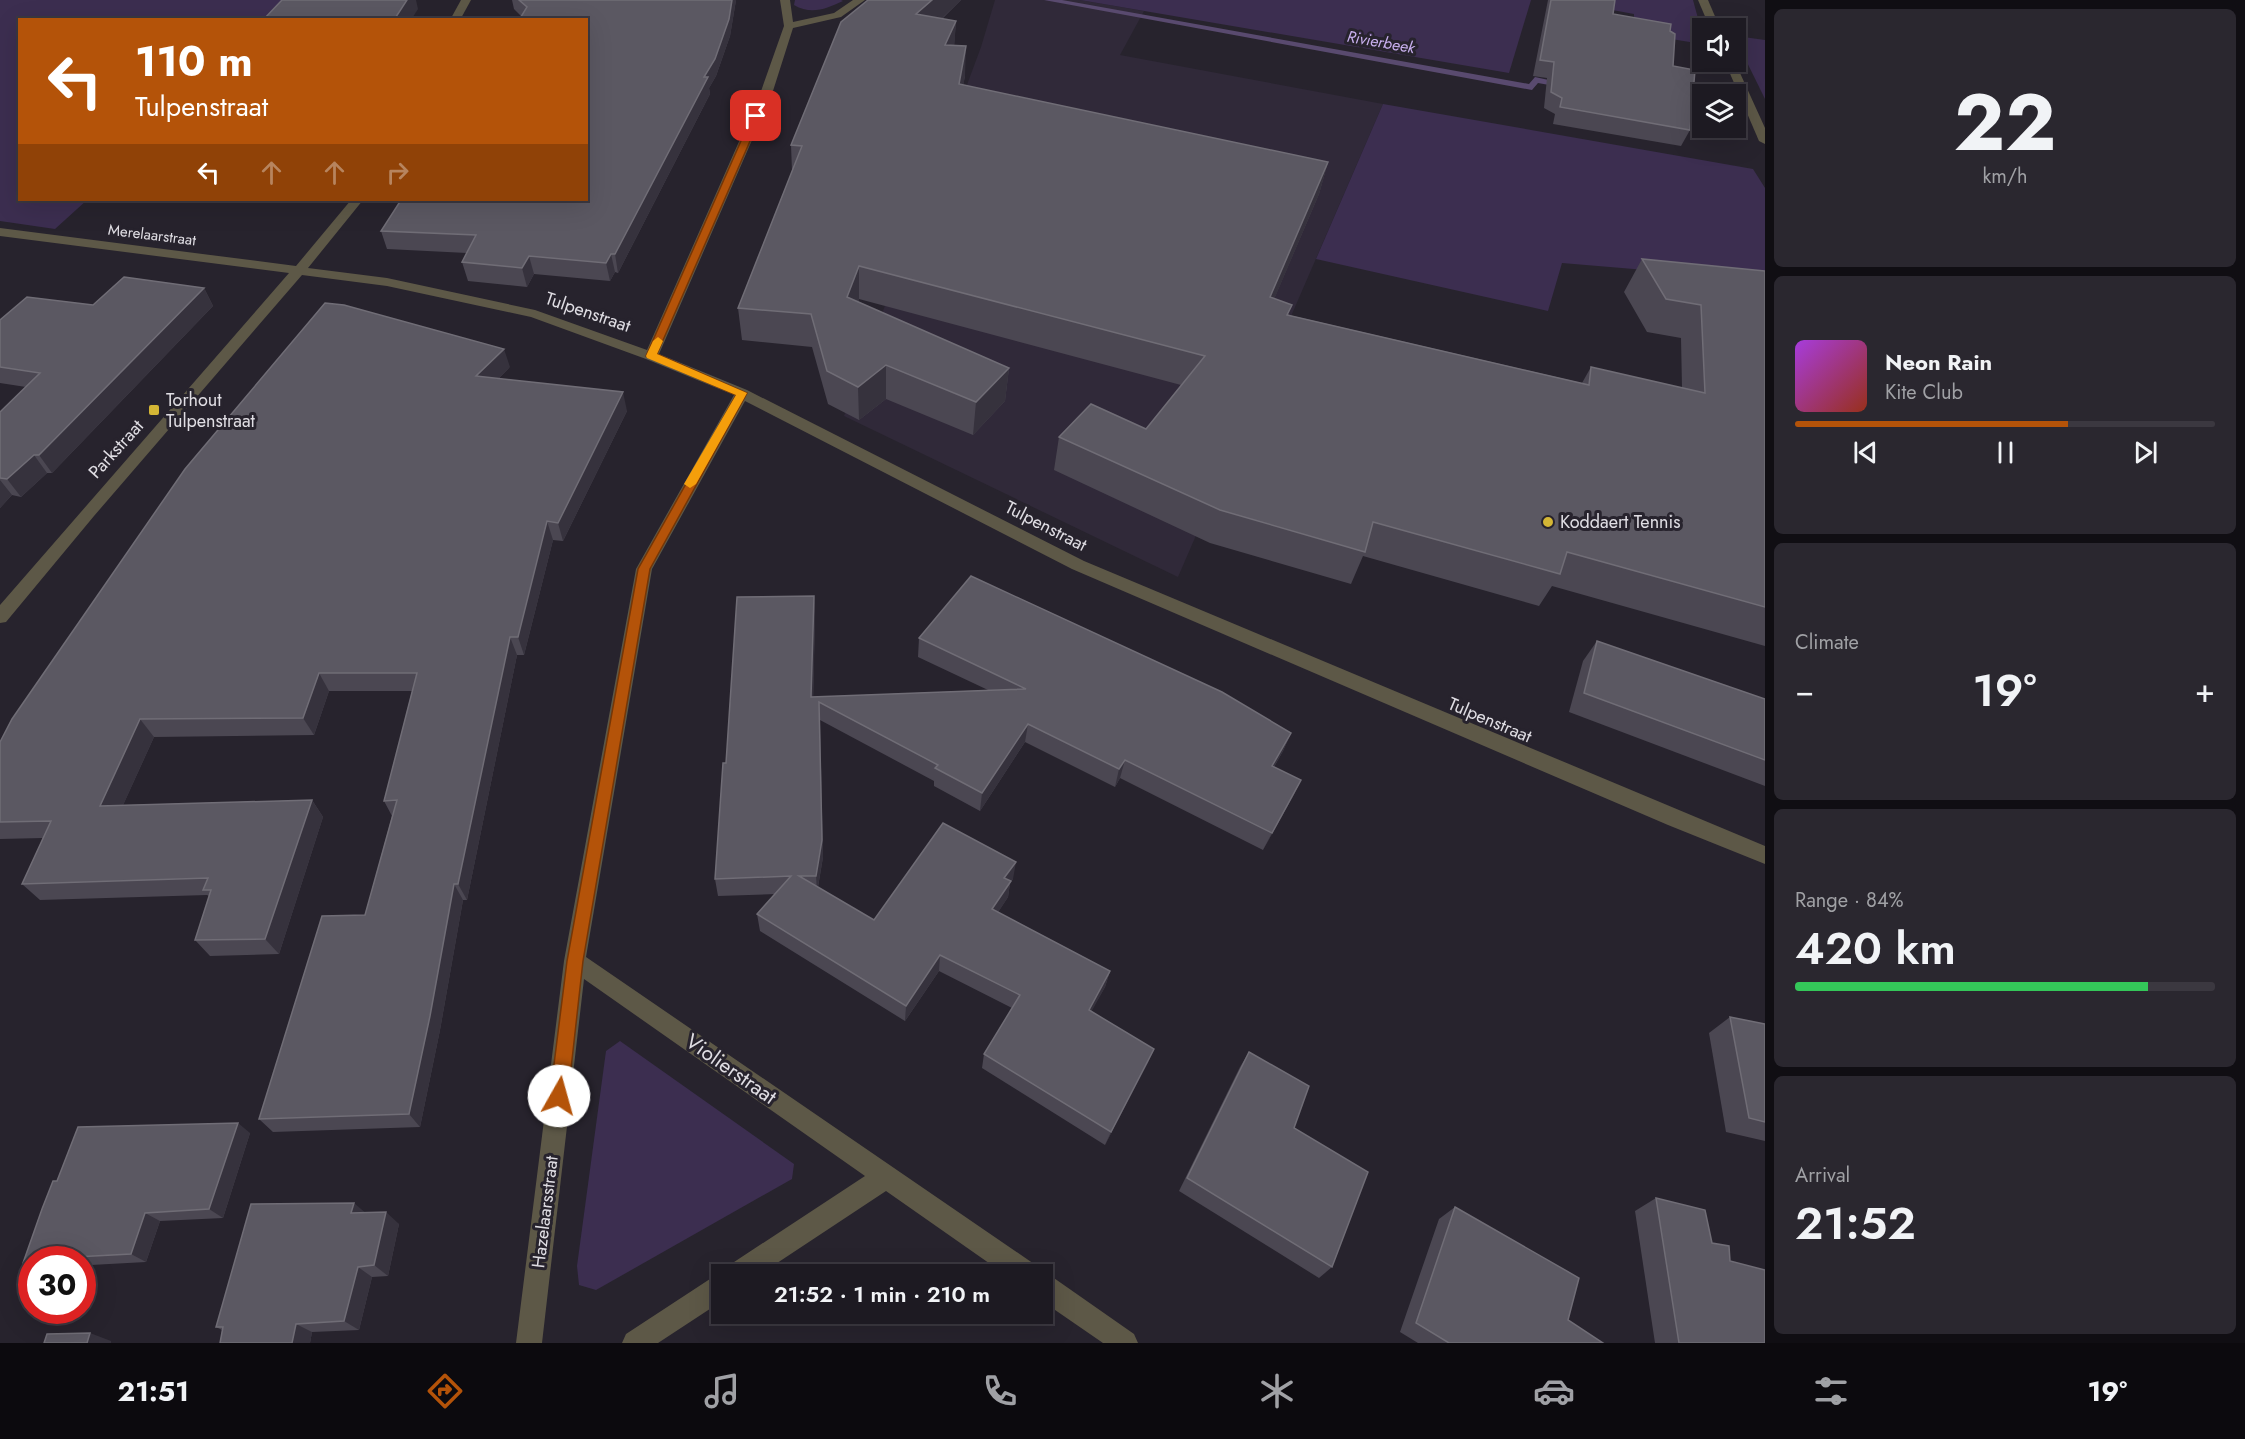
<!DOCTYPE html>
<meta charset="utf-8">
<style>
:root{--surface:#1d1a22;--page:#2a272f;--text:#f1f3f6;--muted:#a0a1a5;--line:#3b3840;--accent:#b45309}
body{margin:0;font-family:Jost,sans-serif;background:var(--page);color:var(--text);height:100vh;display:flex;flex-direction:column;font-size:22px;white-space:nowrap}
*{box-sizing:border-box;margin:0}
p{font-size:20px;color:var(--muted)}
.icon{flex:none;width:33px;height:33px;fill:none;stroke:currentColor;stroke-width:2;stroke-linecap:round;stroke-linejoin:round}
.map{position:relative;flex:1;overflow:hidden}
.side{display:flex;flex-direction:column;gap:9px;padding:9px;background:#100e13;width:480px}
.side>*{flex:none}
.banner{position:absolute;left:18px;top:18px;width:570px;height:183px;border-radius:0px;box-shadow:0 6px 24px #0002,0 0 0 2px var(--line);background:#b45309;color:#fff;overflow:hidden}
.tools{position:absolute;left:1692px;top:18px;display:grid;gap:12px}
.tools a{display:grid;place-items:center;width:54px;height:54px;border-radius:0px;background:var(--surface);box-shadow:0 6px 24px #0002,0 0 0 2px var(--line);font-size:30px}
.speed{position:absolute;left:18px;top:1246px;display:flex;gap:12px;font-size:30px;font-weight:700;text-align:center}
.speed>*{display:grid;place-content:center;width:78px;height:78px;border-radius:50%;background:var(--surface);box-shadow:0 6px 24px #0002,0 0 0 2px var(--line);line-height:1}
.speed .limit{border:9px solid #d22;background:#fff;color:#111}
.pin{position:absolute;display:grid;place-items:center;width:51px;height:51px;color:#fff;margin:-26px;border-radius:12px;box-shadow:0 3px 9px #0006}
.me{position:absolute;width:66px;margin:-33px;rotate:7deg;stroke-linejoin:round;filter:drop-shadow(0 0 4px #0008)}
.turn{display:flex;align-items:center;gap:21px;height:126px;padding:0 18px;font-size:27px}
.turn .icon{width:78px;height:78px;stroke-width:2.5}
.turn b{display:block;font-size:42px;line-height:51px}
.lanes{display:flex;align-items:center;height:57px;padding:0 18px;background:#0003;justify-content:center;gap:30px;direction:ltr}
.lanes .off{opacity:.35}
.big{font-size:45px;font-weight:600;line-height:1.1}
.side .card{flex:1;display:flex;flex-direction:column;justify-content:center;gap:9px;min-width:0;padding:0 21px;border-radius:9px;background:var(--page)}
.side .dial{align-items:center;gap:0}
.dial b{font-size:78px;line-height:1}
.song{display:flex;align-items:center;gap:18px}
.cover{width:72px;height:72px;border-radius:9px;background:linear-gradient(135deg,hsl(280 70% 55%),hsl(10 70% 35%))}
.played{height:6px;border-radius:3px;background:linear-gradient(90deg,var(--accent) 65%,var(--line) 65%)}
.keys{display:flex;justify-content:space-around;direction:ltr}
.heat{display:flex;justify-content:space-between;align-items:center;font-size:33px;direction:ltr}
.charge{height:9px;border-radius:4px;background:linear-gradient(90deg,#34c759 84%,var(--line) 0)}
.trip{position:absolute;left:711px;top:1264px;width:342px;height:60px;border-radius:0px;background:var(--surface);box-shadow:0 6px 24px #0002,0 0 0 2px var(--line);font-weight:600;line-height:60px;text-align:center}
.menu{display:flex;height:96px;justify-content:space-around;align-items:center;background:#0c0a0e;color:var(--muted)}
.menu .icon{width:42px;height:42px}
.menu .current{color:var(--accent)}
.menu b{font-size:27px;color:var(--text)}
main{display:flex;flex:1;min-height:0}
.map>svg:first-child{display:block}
</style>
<main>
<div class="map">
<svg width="1765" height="1343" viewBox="0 0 1765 1343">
<rect width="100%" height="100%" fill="#27232d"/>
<path fill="#302939" d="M995,0H1080L1144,11L1120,55L1383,104L1178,577L844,416L981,47Z"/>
<g fill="#3c2e50">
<path d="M0,0H336L312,19L20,20V200H87L55,229L0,221Z"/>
<path d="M795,0H841L843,1C826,9 811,15 794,5Z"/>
<path d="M1080,0H1531L1509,73Z"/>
<path d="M1558,0H1693L1702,33V44L1634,33V14Z"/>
<path d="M1736,36L1765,40V99L1736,40Z"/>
<path d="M1383,104L1753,169L1765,188V280L1562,263L1548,311L1316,259Z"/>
<path d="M620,1041L794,1164L792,1179L596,1290L579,1285L577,1266L606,1051Z"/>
</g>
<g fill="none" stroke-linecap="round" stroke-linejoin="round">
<g fill="#594a6f" fill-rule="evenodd">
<path d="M1044,0H1062L1529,84L1535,77L1571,85L1566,88L1538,83L1532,90Z"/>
<path d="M1673,100L1702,105V111L1670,105V101Z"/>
</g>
<g fill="#5d5847" fill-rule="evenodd">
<path d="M461,0H471L460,20H450Z"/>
<path d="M780,0H790L793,22L834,13L853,0H865L841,17L793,28L772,94L659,354L747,390L1084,561L1765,846V864L1668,825L1072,569L745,401L652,569L586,957L1037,1266L1040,1273L1051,1276L1134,1334L1138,1343H1103L1042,1301V1275H1006L886,1191L759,1275H722V1301L658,1343H622L626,1334L713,1277L722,1273L725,1274L728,1266L865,1176L584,979L542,1343H516L564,961L636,569L734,395L646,359L531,317L387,286L302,275L94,516L6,622L0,623V605L289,273L0,236V228L296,266L351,200H363L308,268L387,278L535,310L647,350L760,94L784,26Z"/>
<path d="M1698,0H1708L1720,28H1710Z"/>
<path d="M1725,62H1735L1765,128V144L1759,141Z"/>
</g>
</g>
<g fill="#4b4752">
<path d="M512,0H736L730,36L716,76L709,88L710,94L618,273L615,272L610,281L534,274L527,287L468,281L462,262L467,253L387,249L381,231L521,16L514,9Z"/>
<path d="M868,0H961L942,19L956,21L954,45L965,76L963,85L1328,162L1319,194L1274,299L1289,315L1582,383L1591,367L1682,388L1681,338L1647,332L1624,292L1642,259L1765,271V646L1552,586L1539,606L1363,556L1351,584L1210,543L1054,470L1059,437L1146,429L1181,385L859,299L858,302L1009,368L1005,401L973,435L886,399L859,420L828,404L812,347L742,340L738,308L792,171L791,145Z"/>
<path d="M1548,0H1615L1613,14L1673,66L1690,130L1681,146L1553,124L1555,114L1544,108L1547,78L1533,76Z"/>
<path d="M204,288L213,306L52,473H47L21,497L12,495L0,508V412L26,387L0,383V320Z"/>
<path d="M510,367L499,378L627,411L563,541L553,540L524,655H517L467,900H463L440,1030L420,1127L273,1132L259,1119L365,915L392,816L384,801L412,691H329L314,735L154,737L123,805L312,800L323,817L279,954L210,956L195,940L209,896L207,895L40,900L22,884L43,838L0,839V742Z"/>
<path d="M814,596L815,615L813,697L988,690L918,657L919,638L1291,733L1283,751L1274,767L1301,780L1292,798L1263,850L1120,778L1115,787L1025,742L980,811L934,786V781L820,720L823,857L818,887L874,920L1013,879L1010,883L1008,897L998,912L1110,971L1105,987L1091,1011L1154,1049L1105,1145L982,1068L984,1054L1012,1008L939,971L905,1021L760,931L757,914L776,894L718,896L715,879Z"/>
<path d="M1597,641L1765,699V786L1569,712L1583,661Z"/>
<path d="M1730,1017L1765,1024V1141L1726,1132L1709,1033Z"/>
<path d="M1249,1052L1294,1128L1332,1267L1319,1278L1179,1191L1240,1067Z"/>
<path d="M250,1133L223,1218L160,1221L146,1262L91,1265L89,1269H82V1260H32V1267L23,1263L57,1181Z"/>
<path d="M1656,1198L1712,1243L1730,1261L1765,1343H1655L1635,1211Z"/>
<path d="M1455,1207L1568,1320L1603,1343H1418L1400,1332L1439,1219Z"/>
<path d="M365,1213L399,1224L388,1276L372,1277L359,1330L312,1332L310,1343H220L222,1330L216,1327Z"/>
</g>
<g fill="#36323d">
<path d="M407,0H416L418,9L411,20H394Z"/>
<path d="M732,0H736L730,36L716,76L709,88L710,94L618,273L615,254L704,77Z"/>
<path d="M932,0H961L915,44L916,14Z"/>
<path d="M956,21L954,51L945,45Z"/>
<path d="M966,46L965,76L958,115L959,84Z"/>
<path d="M1328,162L1319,194L1261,330L1270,297Z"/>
<path d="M611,254L615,272L610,281L606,263Z"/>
<path d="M529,256L534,274L527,287L522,268Z"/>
<path d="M859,266V299L848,330L847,297Z"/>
<path d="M204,288L213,306L52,473L39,455Z"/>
<path d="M504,349L510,367L482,395L476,376Z"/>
<path d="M886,365V399L859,420L858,387Z"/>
<path d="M1009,368L1005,401L973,435L976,402Z"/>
<path d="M623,392L627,411L563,541L558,523Z"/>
<path d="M34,455L47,473L21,497L7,479Z"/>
<path d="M0,480L12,495L0,508Z"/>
<path d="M547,521L553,540L524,655L518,637Z"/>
<path d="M814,596L815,615L813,715L811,697Z"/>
<path d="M510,637L517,655L467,900L458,884Z"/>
<path d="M319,673L329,691L314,735L303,718Z"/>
<path d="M819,702L823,857L817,892L816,876Z"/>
<path d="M140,719L154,737L115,823L100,806Z"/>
<path d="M1028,724L1025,742L980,811L982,793Z"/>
<path d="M1291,733L1283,751L1264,784L1272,766Z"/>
<path d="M1125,760L1120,778L1115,787L1119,769Z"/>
<path d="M1301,780L1292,798L1263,850L1272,833Z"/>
<path d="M312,800L323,817L279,954L265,939Z"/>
<path d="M1016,862L1013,879L1010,883L1008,897L990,925L992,909L1004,878Z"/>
<path d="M454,884L463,900L440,1030L420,1127L409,1114Z"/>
<path d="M940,955L939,971L905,1021L906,1006Z"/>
<path d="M1110,971L1105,987L1084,1025L1089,1010Z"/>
<path d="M1154,1049L1148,1063L1105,1145L1111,1132Z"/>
<path d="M238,1123L250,1133L223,1218L209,1209Z"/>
<path d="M354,1203L368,1215L351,1213Z"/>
<path d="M386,1212L399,1224L388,1276L374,1265Z"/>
<path d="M145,1213L160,1221L146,1262L131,1254Z"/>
<path d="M82,1261L91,1265L89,1269L82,1266Z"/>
<path d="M358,1267L372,1277L359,1330L344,1321Z"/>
<path d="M296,1324L312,1332L310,1343H292Z"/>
<path d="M90,1333L111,1341V1343H87Z"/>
</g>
<g fill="#5b5862" stroke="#706d76" stroke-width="1.5">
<path d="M282,0H407L394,20H263Z"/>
<path d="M519,0H732L729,19L715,59L704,77H708L615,254H611L606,263L529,256L522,268L462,262L476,235L381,231L401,200H586V20H519L527,7Z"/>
<path d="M868,0H932L916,14L956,21L945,45L966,46L959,84L1328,162L1270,297L1292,305L1287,315L1589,385L1591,367L1705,393L1701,305L1666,299L1642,259L1765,271V607L1567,552L1560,574L1373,522L1365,552L1220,510L1059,437L1091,404L1146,429L1205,356L859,266L847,297L1009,368L976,402L886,365L858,387L827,371L811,314L738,308L802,146L791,145L841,22Z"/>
<path d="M1551,0H1615L1613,14L1671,24L1670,31L1675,34L1673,66L1695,70L1690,130L1560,107L1562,98L1551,92L1554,62L1540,60Z"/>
<path d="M124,277L204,288L39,455H34L7,479L0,478V412L40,373L0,367V320L27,297L93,305Z"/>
<path d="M325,303L344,305L504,349L476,376L623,392L558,523L547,521L518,637H510L458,884H454L430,1016L409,1114L259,1119L322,916L365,915L397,800L384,801L417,673H319L303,718L140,719L100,806L312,800L265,939L195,940L211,890H203L208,878L22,884L51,821L0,822V742L12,719L185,469Z"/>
<path d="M971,576L1222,692L1291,733L1272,766L1301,780L1272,833L1125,760L1119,769L1028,724L982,793L935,768L938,765L819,702L822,840L816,876H799L874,920L943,823L1016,862L1004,878L1011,881L992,909L1110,971L1089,1010L1154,1049L1111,1132L984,1054L1020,995L940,955L906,1006L757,914L791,876L715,879L723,763H726L737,597L814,596L811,697L1026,689L919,638Z"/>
<path d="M1597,641L1765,699V760L1584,693Z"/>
<path d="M1730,1017L1765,1024V1122L1749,1118Z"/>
<path d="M1249,1052L1309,1086L1294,1128L1368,1172L1332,1267L1187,1178Z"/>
<path d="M238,1123L209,1209L145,1213L131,1254L75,1257L73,1260H32V1263H23L42,1209L53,1181H57L78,1127Z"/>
<path d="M1656,1198L1705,1210L1712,1243L1729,1246L1730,1261L1765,1270V1343H1679Z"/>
<path d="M354,1203L351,1213L386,1212L374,1265L358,1267L344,1321L296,1324L292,1343H220L223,1327H216L251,1204Z"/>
<path d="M1455,1207L1579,1278L1568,1320L1603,1343H1449L1416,1323Z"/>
<path d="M90,1333L87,1343H44L47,1334Z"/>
</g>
<path fill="#b45309" stroke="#753606" stroke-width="1.5" d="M756,113L761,116L657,354L747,393L650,569L583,961L568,1096L565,1102L559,1105L553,1102L550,1096L567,961L638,569L736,395L646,356L752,116Z"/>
<path fill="#f59e0b" d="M658,337L663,341L657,354L747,393L696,484L690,488L684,484L736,395L647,358L646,356L653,341Z"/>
<g fill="#d4b635" stroke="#27232d" stroke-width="2">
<rect x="148" y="404" width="12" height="12" rx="3"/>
<circle cx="1548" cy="522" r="6"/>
</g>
<g text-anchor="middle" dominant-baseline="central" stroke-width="6" stroke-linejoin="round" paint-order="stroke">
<g font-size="15" fill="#e0dee4" stroke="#27232d">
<text transform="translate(152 235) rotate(7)">Merelaarstraat</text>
</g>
<g font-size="16" font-style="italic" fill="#c9b0ef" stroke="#27232d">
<text transform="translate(1381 42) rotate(10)">Rivierbeek</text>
</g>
<g font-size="18" fill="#e0dee4" stroke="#27232d">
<text transform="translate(588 312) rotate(19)">Tulpenstraat</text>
<text transform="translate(116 449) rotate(-48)">Parkstraat</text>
<text transform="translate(1046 526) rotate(27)">Tulpenstraat</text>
<text transform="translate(1490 720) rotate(23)">Tulpenstraat</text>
<text transform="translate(545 1212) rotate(-83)">Hazelaarsstraat</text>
</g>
<g font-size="18" fill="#e0dee4" stroke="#27232d" text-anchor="start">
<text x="166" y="400">Torhout<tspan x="166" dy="21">Tulpenstraat</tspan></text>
<text x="1560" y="522">Koddaert Tennis</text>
</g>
<g font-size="21" fill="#e0dee4" stroke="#27232d">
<text transform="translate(731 1069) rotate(35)">Violierstraat</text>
</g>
</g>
</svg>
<div class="tools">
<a><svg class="icon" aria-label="sound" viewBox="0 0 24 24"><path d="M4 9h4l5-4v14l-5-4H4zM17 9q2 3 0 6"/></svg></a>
<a><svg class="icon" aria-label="layers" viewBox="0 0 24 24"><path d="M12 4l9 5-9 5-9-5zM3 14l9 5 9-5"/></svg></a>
</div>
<div class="speed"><div class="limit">30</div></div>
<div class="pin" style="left:756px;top:116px;background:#d93025"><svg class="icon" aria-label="arrive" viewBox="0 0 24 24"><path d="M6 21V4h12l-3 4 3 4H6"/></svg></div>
<svg class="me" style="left:559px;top:1096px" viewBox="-20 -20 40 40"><circle r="19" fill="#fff"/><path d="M0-13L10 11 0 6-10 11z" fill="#b45309"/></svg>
<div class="trip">21:52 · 1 min · 210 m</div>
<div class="banner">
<div class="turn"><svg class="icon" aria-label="left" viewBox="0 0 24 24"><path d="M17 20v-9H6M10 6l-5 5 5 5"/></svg><div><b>110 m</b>Tulpenstraat</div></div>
<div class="lanes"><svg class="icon" aria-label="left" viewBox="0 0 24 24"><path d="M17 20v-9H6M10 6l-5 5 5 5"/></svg><svg class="icon off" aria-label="ahead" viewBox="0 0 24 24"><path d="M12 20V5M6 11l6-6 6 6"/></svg><svg class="icon off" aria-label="ahead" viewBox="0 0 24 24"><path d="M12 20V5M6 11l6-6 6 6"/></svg><svg class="icon off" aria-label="right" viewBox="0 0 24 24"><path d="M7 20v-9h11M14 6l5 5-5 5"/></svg></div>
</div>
</div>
<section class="side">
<div class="card dial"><b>22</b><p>km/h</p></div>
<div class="card">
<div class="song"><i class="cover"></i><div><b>Neon Rain</b><p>Kite Club</p></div></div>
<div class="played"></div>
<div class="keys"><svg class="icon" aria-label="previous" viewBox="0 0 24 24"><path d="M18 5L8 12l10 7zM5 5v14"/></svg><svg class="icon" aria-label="pause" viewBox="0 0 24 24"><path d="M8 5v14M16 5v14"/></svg><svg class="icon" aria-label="next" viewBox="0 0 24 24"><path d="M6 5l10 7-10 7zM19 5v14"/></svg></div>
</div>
<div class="card"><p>Climate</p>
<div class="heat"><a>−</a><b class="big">19°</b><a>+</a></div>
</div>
<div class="card"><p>Range · 84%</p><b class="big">420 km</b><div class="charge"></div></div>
<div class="card"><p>Arrival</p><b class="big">21:52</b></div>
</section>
</main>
<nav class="menu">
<b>21:51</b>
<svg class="icon current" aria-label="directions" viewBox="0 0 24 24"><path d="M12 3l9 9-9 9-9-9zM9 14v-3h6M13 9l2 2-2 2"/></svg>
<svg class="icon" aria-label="music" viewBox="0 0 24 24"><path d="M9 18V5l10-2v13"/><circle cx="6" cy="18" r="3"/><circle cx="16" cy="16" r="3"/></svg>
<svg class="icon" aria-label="phone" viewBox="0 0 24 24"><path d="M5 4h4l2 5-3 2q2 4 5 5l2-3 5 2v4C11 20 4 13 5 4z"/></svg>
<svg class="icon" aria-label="climate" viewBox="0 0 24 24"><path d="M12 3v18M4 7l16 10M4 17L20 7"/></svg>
<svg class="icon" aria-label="car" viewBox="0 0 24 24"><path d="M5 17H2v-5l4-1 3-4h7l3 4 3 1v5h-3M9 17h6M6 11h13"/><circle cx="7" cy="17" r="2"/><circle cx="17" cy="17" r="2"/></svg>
<svg class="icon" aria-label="filters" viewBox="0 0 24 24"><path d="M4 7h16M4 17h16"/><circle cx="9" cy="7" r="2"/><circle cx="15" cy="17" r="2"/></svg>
<b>19°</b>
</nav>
